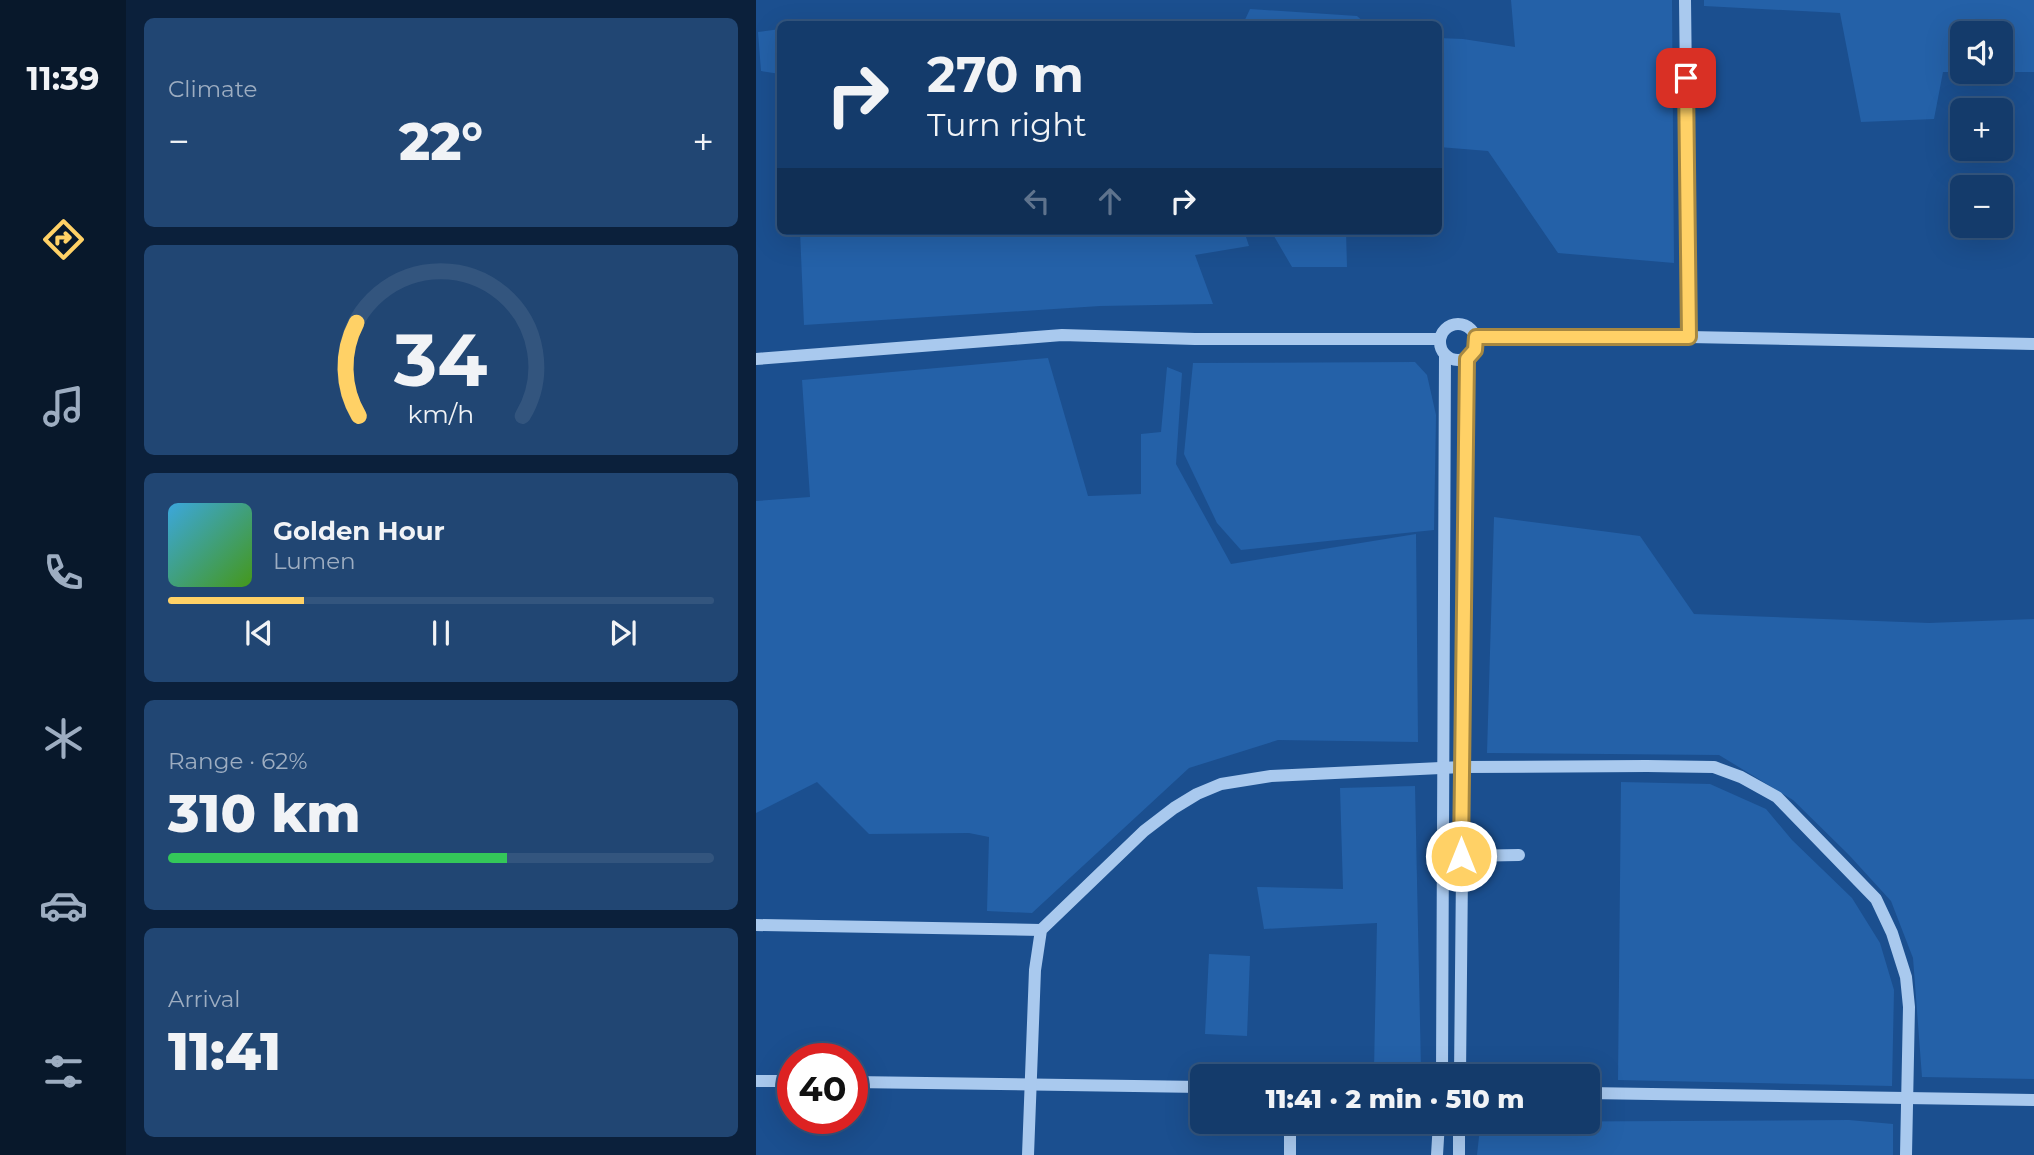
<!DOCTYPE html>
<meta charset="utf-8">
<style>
:root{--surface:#143b6b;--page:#214673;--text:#f1f3f6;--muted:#9dadc1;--line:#33557e;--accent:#ffd166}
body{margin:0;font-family:Montserrat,sans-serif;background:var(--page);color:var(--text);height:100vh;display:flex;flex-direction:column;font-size:26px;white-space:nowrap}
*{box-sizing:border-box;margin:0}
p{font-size:23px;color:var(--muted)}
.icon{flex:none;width:38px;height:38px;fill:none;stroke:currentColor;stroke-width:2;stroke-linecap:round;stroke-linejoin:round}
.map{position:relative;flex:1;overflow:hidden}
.details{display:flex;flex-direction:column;gap:18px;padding:18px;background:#0b203b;width:630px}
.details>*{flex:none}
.guide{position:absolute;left:21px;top:21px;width:665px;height:214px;border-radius:10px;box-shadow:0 7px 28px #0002,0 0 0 2px var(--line);background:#143b6b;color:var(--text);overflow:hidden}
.fabs{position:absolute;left:1194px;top:21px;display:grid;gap:14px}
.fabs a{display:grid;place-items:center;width:63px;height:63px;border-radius:10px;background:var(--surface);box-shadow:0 7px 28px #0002,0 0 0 2px var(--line);font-size:35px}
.speed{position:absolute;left:21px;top:1043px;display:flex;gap:14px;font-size:35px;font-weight:700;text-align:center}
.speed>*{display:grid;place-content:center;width:91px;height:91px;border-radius:50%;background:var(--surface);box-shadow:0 7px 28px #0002,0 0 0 2px var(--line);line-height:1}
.speed .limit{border:10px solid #d22;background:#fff;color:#111}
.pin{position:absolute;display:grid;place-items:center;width:60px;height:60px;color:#fff;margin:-30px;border-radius:14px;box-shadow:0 4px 10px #0006}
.me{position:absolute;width:77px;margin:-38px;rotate:0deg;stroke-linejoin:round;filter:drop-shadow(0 0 5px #0008)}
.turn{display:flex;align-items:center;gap:24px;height:147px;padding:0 35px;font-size:32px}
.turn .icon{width:91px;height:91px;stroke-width:2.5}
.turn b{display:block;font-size:49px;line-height:60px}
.lanes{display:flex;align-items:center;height:66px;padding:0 35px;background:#0003;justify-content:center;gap:35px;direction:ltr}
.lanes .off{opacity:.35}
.big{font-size:52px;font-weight:800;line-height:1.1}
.details .tile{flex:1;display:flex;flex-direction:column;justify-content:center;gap:10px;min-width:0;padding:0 24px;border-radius:10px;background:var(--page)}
.details .dial{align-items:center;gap:0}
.dial svg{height:182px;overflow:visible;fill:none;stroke:var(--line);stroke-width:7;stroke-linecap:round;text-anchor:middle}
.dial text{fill:var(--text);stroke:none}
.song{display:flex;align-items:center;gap:21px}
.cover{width:84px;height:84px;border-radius:10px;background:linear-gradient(135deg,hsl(200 70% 55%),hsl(100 70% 35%))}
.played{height:7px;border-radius:4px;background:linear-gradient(90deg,var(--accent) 25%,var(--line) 25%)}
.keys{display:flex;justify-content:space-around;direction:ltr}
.heat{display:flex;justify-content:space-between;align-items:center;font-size:38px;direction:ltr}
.charge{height:10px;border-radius:5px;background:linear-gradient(90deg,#34c759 62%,var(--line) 0)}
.trip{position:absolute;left:434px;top:1064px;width:410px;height:70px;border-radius:10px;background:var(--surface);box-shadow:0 7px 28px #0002,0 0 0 2px var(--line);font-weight:800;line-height:70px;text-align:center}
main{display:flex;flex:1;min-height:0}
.dock{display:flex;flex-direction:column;width:126px;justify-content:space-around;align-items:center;background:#08182b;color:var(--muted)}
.dock .icon{width:49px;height:49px}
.dock .on{color:var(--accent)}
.dock b{font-size:32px;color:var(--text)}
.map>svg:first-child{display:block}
</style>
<main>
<nav class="dock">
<b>11:39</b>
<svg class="icon on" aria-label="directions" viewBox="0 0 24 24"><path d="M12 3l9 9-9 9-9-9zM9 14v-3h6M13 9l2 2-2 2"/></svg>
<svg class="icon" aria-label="music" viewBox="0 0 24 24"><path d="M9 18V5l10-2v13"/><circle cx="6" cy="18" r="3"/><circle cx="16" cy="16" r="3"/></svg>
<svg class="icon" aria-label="phone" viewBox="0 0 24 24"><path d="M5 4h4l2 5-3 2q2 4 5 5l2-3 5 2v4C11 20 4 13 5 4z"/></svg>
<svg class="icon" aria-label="climate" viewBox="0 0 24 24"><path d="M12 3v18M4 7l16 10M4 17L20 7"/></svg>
<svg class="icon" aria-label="car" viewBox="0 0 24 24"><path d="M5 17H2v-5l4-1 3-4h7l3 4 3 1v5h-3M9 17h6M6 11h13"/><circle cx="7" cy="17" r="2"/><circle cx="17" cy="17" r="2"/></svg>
<svg class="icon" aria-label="filters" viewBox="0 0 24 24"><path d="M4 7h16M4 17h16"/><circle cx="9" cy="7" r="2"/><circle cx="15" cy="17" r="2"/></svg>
</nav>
<section class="details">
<div class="tile"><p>Climate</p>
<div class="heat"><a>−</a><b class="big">22°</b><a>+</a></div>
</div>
<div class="tile dial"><svg viewBox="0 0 100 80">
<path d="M14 69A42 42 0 1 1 86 69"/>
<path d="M14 69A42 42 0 0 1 13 28" stroke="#ffd166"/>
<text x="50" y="56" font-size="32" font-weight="700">34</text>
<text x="50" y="72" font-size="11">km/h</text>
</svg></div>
<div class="tile">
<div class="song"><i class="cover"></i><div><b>Golden Hour</b><p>Lumen</p></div></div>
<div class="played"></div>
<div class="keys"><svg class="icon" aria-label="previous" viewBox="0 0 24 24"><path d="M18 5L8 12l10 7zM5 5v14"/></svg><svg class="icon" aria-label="pause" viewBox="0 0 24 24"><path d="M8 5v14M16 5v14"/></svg><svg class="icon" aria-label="next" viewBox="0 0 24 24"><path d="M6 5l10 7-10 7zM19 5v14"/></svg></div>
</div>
<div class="tile"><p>Range · 62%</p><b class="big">310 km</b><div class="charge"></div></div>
<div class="tile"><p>Arrival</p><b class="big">11:41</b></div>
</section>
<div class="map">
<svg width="1278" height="1155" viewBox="0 0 1278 1155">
<rect width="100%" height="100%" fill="#1b4f8f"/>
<g fill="#2461a8" fill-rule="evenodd">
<path d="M755,0H916L918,263L802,253L732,151L683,147V38L707,39L759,47Z"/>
<path d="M948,0H1278V72H1187L1178,119L1105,122L1084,13L948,6ZM1206,33H1244V72H1206Z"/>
<path d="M494,9L601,16L610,24H487Z"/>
<path d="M108,19L193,20L194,24H55Z"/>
<path d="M24,29V74L5,71L2,32Z"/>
<path d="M44,231H488L493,246L439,255L457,304L344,306L48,325Z"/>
<path d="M515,231H590L591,267H536Z"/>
<path d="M292,358L332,496L385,494V434L405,432L411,367L426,373L420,464L475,564L660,534L662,742L522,740L433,768L276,913L231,911L233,837L213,833L113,834L61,782L0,813V501L54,497L46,380Z"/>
<path d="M659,362L671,375L680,415L678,530L485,550L461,523L428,454L437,363Z"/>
<path d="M738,517L884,536L938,614L1173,623L1278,619V1079L1166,1077L1157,958L1135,901L1093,855L1037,800L963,755L731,753Z"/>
<path d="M865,782L954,784L1010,809L1036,840L1096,898L1124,943L1138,990L1136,1086L862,1080Z"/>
<path d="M659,786L665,1070H618L621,923L508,929L501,887L587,889L584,788Z"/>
<path d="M453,954L494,956L491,1036L449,1034Z"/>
<path d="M1093,1120L1137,1124V1155H721L724,1128L733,1122Z"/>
</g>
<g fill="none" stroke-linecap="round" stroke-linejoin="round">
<g stroke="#a9c9ee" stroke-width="12">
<path d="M929,0L933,337"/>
<circle cx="702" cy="342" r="18"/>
<path d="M720,337H933L1278,344"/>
<path d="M0,359L306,335L439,339H684"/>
<path d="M705,856L763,855"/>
<path d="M0,925L285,930"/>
<path d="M686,1076L689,355"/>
<path d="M704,1076L711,359"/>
<path d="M0,1081H37"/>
<path d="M96,1082L446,1087"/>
<path d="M831,1093L1278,1100"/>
<path d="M272,1155L279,970L285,930L388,831L418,808L441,794L465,784L515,776L706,767L891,766L958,767L985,777L1021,797L1120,899L1136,933L1150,977L1153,1007L1150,1155"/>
<path d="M534,1155V1122"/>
<path d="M681,1155L683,1122"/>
<path d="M703,1155V1122"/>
</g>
</g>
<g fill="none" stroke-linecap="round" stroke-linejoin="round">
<g stroke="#a68842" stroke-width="18">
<path id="route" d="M705,856L711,359L719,350L720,337H933L930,78"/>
</g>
<use href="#route" stroke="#ffd166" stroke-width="12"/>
</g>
</svg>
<div class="fabs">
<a><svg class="icon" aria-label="sound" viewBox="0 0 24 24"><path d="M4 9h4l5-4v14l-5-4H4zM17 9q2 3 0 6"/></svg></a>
<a>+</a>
<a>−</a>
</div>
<div class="speed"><div class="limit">40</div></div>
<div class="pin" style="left:930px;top:78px;background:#d93025"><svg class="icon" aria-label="arrive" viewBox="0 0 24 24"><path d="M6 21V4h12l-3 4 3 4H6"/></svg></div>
<svg class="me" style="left:705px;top:856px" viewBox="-20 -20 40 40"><circle r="17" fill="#ffd166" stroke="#fff" stroke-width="3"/><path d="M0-11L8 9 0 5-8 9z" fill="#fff"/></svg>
<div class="trip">11:41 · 2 min · 510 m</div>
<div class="guide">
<div class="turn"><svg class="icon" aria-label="right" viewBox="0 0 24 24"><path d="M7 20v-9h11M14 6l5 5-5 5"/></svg><div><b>270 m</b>Turn right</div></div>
<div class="lanes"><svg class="icon off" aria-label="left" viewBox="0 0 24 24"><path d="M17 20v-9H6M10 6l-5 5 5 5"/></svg><svg class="icon off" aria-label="ahead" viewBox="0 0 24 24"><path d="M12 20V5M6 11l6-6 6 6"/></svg><svg class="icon" aria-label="right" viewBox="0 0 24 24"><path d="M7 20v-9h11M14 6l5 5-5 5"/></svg></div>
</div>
</div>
</main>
